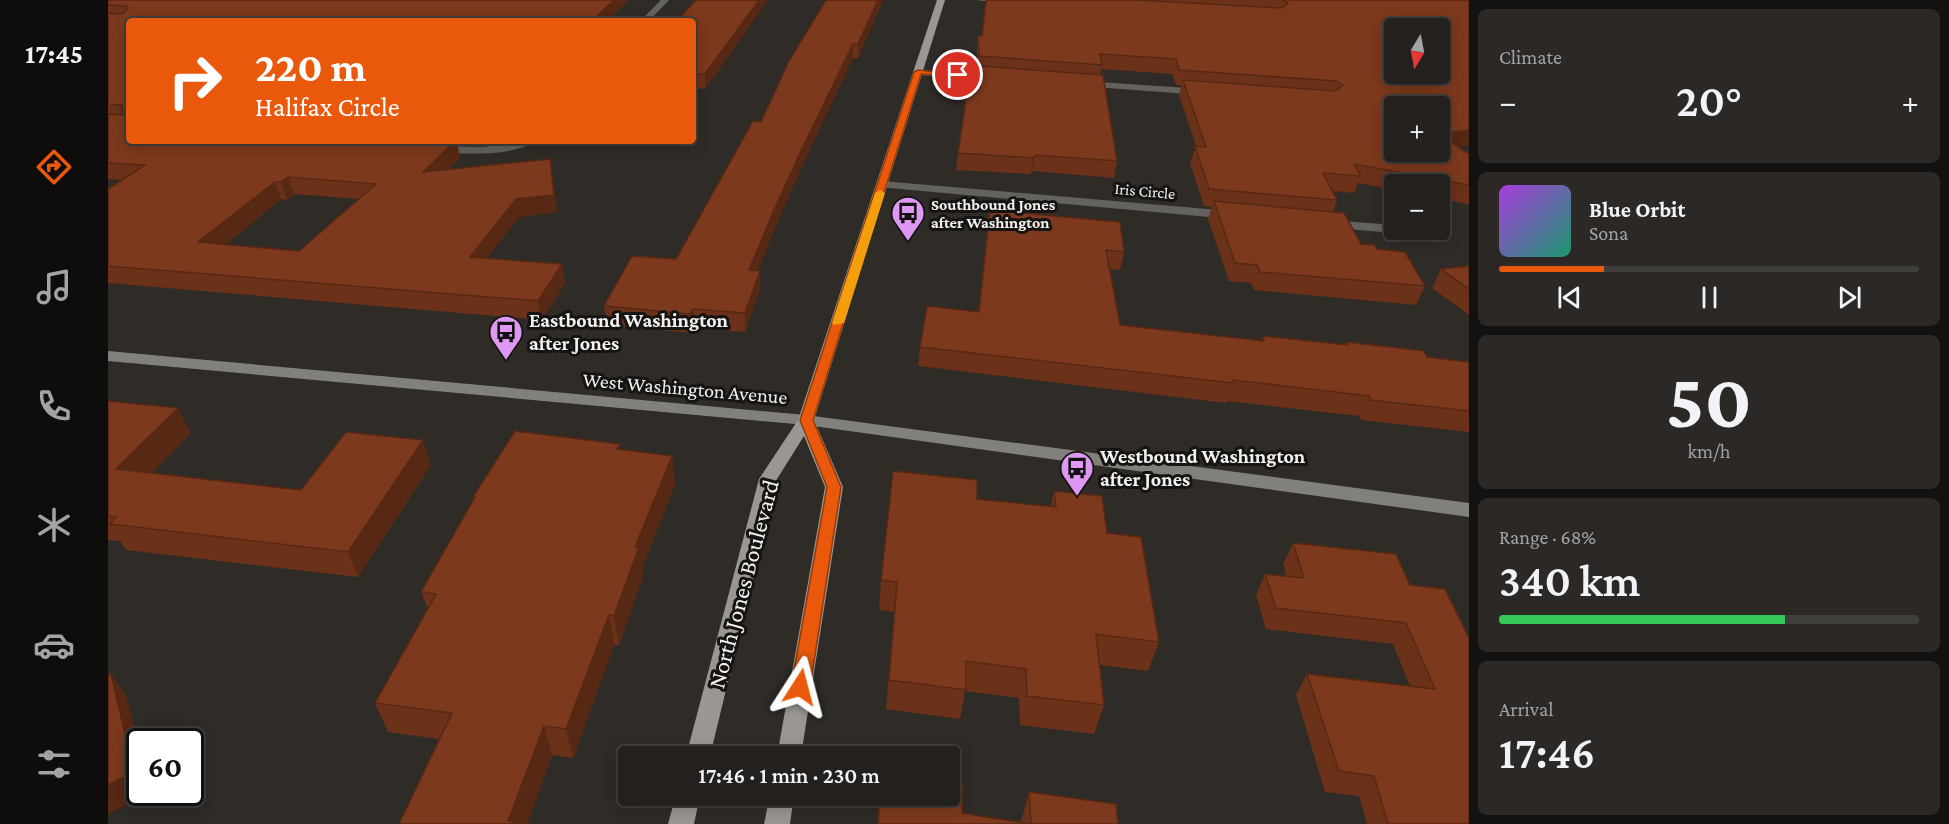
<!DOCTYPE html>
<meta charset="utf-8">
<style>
:root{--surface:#23201d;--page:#2b2826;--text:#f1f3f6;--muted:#a3a3a4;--line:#403e3b;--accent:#ea580c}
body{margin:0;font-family:"Crimson Pro",serif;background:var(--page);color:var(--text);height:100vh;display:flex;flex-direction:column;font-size:22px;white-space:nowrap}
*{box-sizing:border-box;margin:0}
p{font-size:20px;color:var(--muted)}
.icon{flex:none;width:33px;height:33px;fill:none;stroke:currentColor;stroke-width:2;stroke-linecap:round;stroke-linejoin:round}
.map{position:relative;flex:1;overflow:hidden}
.details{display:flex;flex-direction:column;gap:9px;padding:9px;background:#131210;width:480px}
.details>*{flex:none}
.hud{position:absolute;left:18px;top:18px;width:570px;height:126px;border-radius:6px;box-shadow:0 3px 15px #0003,0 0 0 2px var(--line);background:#ea580c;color:#fff;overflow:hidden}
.needle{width:39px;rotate:190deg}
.tools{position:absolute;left:1276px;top:18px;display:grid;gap:12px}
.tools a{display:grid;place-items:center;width:66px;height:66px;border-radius:6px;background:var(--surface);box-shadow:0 3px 15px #0003,0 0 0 2px var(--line);font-size:30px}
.speed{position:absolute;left:18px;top:728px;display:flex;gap:12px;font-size:30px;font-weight:700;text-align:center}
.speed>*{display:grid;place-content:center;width:78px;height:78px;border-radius:50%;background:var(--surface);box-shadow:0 3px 15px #0003,0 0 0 2px var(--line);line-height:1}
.speed .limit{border:3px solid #111;border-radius:9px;background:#fff;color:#111}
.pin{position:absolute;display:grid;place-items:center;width:51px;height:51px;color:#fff;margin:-26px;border:3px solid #fff;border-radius:50%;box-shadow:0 2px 6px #0007}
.me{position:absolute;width:66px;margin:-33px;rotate:9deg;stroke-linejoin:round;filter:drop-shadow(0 0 4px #0008)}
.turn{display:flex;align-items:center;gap:21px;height:126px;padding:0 30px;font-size:27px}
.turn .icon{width:78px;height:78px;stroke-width:2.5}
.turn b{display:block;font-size:42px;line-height:51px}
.big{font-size:45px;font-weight:600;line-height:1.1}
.details .card{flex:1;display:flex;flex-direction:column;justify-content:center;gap:9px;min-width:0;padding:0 21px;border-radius:9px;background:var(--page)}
.details .dial{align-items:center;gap:0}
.dial b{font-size:78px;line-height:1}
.song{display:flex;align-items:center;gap:18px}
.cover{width:72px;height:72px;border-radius:9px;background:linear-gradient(135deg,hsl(280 70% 55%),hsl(160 70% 35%))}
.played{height:6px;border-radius:3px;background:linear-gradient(90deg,var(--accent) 25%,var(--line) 25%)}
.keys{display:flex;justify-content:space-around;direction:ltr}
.heat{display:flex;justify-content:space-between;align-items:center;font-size:33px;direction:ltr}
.charge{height:9px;border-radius:4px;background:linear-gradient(90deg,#34c759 68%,var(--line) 0)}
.trip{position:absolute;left:510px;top:746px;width:342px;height:60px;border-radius:6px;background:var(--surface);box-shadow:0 3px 15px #0003,0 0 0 2px var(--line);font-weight:600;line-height:60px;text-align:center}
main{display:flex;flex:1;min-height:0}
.menu{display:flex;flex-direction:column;width:108px;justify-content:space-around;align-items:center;background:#0e0d0c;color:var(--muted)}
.menu .icon{width:42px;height:42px}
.menu .active{color:var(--accent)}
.menu b{font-size:27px;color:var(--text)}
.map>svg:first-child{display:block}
</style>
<main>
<nav class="menu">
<b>17:45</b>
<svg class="icon active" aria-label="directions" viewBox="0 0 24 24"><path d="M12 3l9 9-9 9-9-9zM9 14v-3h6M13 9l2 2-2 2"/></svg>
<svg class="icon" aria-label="music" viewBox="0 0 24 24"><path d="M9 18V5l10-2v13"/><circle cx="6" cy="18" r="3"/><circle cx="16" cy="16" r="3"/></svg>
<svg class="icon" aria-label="phone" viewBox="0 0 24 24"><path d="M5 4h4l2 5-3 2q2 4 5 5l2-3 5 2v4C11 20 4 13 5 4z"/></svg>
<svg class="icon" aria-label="climate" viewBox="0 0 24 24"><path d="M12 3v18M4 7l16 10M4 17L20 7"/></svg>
<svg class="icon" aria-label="car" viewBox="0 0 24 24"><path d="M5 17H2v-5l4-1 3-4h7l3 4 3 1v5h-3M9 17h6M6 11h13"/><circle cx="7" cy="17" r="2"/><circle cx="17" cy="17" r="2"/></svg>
<svg class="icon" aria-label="filters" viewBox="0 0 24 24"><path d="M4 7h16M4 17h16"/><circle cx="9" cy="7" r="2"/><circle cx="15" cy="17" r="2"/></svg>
</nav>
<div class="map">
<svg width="1361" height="824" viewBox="0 0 1361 824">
<rect width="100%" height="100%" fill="#2f2b27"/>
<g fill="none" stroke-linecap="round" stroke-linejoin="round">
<g fill="#63625f" fill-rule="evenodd">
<path d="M553,0H561L541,21H532Z"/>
<path d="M868,0H902L905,2L901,4Z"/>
<path d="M807,70L893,75L898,78L893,81L810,75L805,72Z"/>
<path d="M976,81L1094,89L1099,92L1094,95L973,86L971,84Z"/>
<path d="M410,141H426C406,157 355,154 330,152L325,149L330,146L376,147Z"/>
<path d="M774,181L1123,211L1129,215L1123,219L770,187V183Z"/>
<path d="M1220,220L1287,225V230H1303L1297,234L1216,227V221Z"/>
</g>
<path fill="#82807c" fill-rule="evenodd" d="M0,351L698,415L1361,503V517L698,425L0,361Z"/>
<g fill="#9a9792" fill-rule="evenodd">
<path d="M829,0H837L706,420L735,487L693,756H669L717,487L696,436L669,479L602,756H578L651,479L690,420Z"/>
<path d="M568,795H592L586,824H560Z"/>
<path d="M662,795H686L682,824H656Z"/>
</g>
</g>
<g fill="#6b3119" fill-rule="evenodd">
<path d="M0,0H520L499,21L21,141H368L364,144H349L352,157L339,170L442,159L449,212L411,217L379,258L454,264L457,283L434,320L0,283V189L14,180L0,179ZM186,194L251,199L191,251L117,245L173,199L179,200Z"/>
<path d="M660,0L597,89L586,88L585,90V21Z"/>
<path d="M775,0L750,58H745L693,168L667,228L649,271H652V289L637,332L586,328L584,333L499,325L496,306L568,259L653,122Z"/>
<path d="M878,0H1361V145L1350,147L1361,154V204L1332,199V184H1287V190L1250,183L1246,193L1225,191L1229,200L1225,212L1253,244L1269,249L1317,286L1308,305L1146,290L1143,283L1121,281L1100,219L1104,207L1096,206L1082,163L1088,146L1071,95L1074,85H1068L1064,74L993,69L992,74L1009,161L1006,178L924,171L923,174L848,170L850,153L870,81L871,71H869V50L870,36H874Z"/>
<path d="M882,210L1016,252L1012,270L1001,269L1012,325L1153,341L1155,336L1237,345L1239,342L1319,357L1361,362V432L1253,420L1251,416L1119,401L1118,403L810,366L812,347L870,311Z"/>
<path d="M1361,266V315L1324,288L1333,269Z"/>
<path d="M0,401L83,433L43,473L193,490L323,465L250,577L18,550L12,541L0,540Z"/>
<path d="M513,450L564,456L567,485L534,568L535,576L511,645H506L465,758L444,755L419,824H291L331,739L280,732L267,703L320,609L313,592L366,500L365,497Z"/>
<path d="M946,491L999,533L1051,642L1040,671L992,665L996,705L986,734L912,725L911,698L857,691L852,719L778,709L786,612L771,610L773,580L869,499L943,506Z"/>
<path d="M1185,543L1302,585L1361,824H1259L1251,796L1217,792L1188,695L1199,674L1302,686L1285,644L1158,629L1148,595L1157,574L1178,576L1175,564Z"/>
<path d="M921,792L1010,824H769L772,795H842L854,813L913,822Z"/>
</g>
<g fill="#572814">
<path d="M506,0H520L499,21H484Z"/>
<path d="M651,0H660L597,89V74Z"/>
<path d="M770,0H775L750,58V44Z"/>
<path d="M745,44V58L693,168L667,228L642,289L641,270L666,210L693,151Z"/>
<path d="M585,73L586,88L585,90Z"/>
<path d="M1361,130V145L1332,149V134Z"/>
<path d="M347,141H348L352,157L319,189L315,172Z"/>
<path d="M927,155L924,171L923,174L925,158Z"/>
<path d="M442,159L449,212L411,217L366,275L362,257L408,199Z"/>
<path d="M180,177L186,194L179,200L173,182Z"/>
<path d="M167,182L173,199L98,261L90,242Z"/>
<path d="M454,264L457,283L434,320L430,301Z"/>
<path d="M652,271V289L637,332V313Z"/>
<path d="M585,309L586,328L584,333L582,314Z"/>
<path d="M70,408L83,433L23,495L8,469Z"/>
<path d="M315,440L323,465L250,577L240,552Z"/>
<path d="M564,456L567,485L534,568L535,576L511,645L506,616L527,547Z"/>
<path d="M501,615L506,645L465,758L458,729Z"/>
<path d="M3,674L18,695L32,749V792L42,793L0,814Z"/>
<path d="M436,726L444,755L419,824L400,821Z"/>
</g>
<g fill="#7c391d" stroke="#572814" stroke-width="1.5" fill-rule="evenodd">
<path d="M0,0H506L484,21H21V141H347L315,172L442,159L446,195L408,199L362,257L454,264L430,301L0,266V189L37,165L0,163V114L15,115L14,105L0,104V13L15,14L20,7L18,6L0,5ZM180,177L268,184L191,251L90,242L167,182H173Z"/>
<path d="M588,0H651L597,74H585V21H569Z"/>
<path d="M718,0H770L750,44H745L693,151L666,210L641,270L652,271L637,313L585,309L582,314L496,306L524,256L568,259L645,121L653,122L681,61Z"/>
<path d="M878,0H1029L1174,8L1180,3L1175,0H1361V130L1332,134V106H1287V152H1332V135L1361,154V185L1246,164L1253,176L1215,173L1229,200L1101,189L1087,146L1098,147L1075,80L1227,91L1235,85L1228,81L1071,70L1068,59L992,54L994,65L871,56L870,36H874ZM1287,28H1332V74H1287Z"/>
<path d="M872,66L995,75L1009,161L927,155L925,158L850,153L861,80L872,81Z"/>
<path d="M1106,201L1236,213L1253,244L1267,245L1269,249L1297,252L1317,286L1152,272L1149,265L1127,263Z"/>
<path d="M882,210L1012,222L1016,252L998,250L1012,325L1156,341L1155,336L1240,345L1239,342L1316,351L1319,357L1361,362V411L1262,400L1261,396L1125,380V383L812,347L819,306L871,312Z"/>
<path d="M1361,266V289L1333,269Z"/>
<path d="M0,401L70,408L8,469L193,490L238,432L315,440L240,552L2,524L8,517L0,516Z"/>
<path d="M407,431L512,444L509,449L564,456L527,547H531L506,616L501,615L458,729L436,726L400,821L420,824H291L344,713L267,703L328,594L313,592L367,497H365Z"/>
<path d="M785,471L869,480V499L948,507L946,491L994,496L999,533L1033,537L1051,642L988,634L996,705L919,696L918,669L858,661V690L781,680L789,582L773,580Z"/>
<path d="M1185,543L1288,554L1302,585L1337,589L1361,638V824H1280L1266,776L1231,771L1199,674L1327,689L1298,623L1168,608L1157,574L1196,578Z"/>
<path d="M3,674L26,772L0,785V675Z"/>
<path d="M842,783L855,784L854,813L923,824L921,792L1008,804L1010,824H770L772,795H842Z"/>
</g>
<path fill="#ea580c" stroke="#983908" stroke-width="1.5" d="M810,70L854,75L850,77L813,74L705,420L733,487L702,687L699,693L692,695L686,693L683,687L719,487L692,420L806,72Z"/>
<path fill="#f59e0b" d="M772,190L777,193L736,323L726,325L724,323L767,193Z"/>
<defs>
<g id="bus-pin" transform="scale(1.725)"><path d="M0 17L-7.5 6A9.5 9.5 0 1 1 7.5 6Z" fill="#de98f2" stroke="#161412"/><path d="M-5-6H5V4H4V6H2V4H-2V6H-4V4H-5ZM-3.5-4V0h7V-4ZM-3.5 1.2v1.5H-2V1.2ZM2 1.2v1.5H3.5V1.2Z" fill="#111"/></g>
</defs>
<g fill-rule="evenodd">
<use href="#bus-pin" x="800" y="213"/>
<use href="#bus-pin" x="398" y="332"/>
<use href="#bus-pin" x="969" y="468"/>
</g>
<g text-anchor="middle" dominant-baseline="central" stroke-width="6" stroke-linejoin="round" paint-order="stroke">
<g font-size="16" fill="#f4f1ef" stroke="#161412">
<text transform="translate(1037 191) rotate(5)">Iris Circle</text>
</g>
<g font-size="16" font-weight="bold" fill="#f4f1ef" stroke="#161412" text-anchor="start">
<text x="823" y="204">Southbound Jones<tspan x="823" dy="18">after Washington</tspan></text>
</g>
<g font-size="20" font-weight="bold" fill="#f4f1ef" stroke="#161412" text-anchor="start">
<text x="421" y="320">Eastbound Washington<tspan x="421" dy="23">after Jones</tspan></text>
<text x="992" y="456">Westbound Washington<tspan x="992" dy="23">after Jones</tspan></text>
</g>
<g font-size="20" fill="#f4f1ef" stroke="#161412">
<text transform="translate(577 388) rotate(5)">West Washington Avenue</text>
</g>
<g font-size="24" fill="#f4f1ef" stroke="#161412">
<text transform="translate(635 584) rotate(-75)">North Jones Boulevard</text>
</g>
</g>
</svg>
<div class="tools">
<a><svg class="needle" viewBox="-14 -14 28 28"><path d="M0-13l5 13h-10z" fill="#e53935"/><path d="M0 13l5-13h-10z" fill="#a3a3a4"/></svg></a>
<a>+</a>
<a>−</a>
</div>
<div class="speed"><div class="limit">60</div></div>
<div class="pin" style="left:850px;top:75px;background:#d93025"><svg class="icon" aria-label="arrive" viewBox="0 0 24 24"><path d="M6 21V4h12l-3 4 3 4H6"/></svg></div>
<svg class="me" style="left:692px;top:687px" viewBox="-20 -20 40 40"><path d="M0-17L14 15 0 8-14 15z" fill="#ea580c" stroke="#fff" stroke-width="4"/></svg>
<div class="trip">17:46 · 1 min · 230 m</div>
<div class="hud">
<div class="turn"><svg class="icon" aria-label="right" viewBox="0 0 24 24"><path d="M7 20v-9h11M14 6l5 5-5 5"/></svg><div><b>220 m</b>Halifax Circle</div></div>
</div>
</div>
<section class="details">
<div class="card"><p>Climate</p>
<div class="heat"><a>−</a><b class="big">20°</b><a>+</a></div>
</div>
<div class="card">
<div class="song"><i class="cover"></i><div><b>Blue Orbit</b><p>Sona</p></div></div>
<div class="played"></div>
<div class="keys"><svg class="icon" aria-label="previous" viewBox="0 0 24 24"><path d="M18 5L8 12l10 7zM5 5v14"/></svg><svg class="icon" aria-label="pause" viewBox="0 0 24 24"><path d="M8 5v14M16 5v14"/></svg><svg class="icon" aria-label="next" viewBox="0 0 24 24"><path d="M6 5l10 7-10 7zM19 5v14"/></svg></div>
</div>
<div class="card dial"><b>50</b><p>km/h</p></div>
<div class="card"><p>Range · 68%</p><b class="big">340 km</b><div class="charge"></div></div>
<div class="card"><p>Arrival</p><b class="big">17:46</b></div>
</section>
</main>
